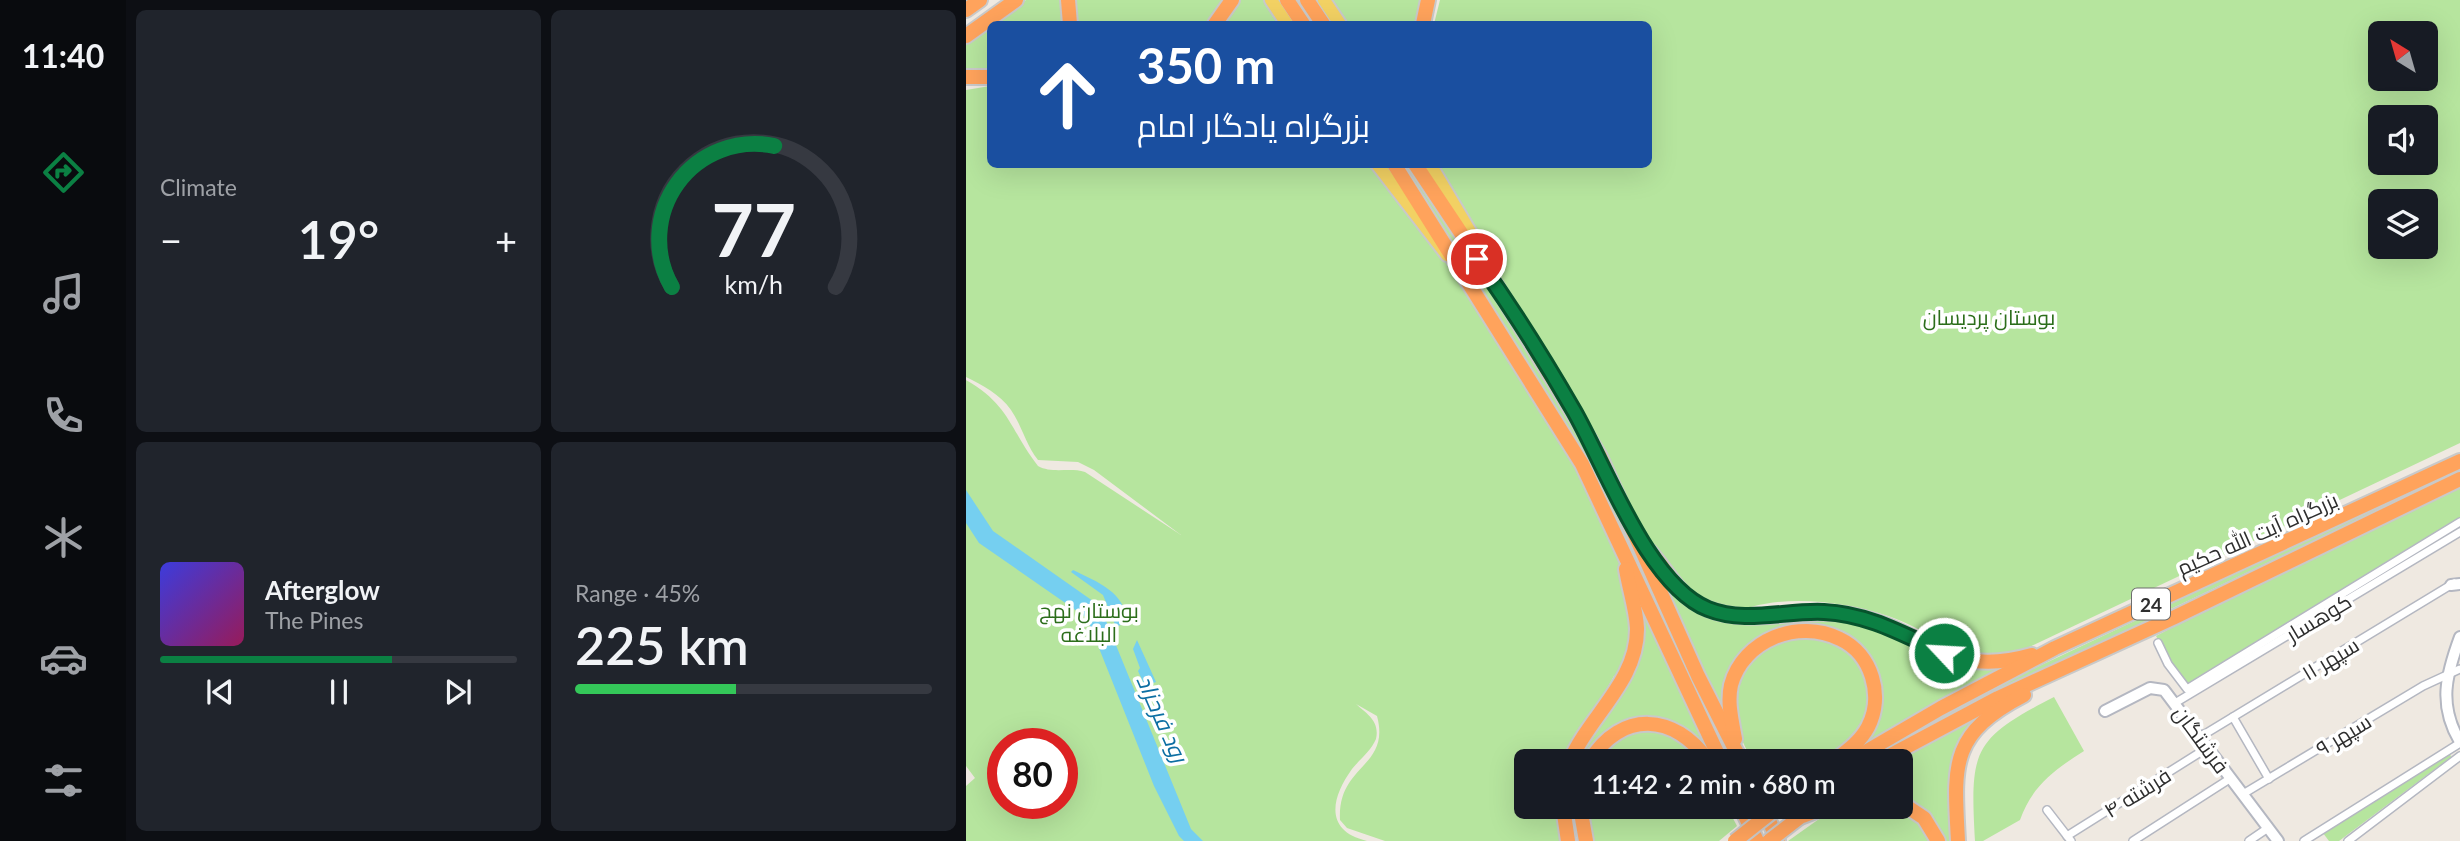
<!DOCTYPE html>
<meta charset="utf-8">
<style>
:root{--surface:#171b24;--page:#20242c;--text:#f1f3f6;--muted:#9ea1a6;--line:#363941;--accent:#0b8043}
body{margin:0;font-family:Lato,Cairo,sans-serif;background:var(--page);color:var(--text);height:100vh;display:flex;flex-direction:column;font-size:26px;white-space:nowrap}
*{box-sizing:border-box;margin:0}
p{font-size:23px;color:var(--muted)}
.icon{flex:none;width:38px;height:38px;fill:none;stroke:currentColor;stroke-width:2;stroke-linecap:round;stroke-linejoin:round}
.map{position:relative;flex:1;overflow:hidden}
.details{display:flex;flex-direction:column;gap:10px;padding:10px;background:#0d0f14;width:840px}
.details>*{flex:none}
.banner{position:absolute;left:21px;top:21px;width:665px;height:147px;border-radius:10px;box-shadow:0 7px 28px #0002;background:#1a4fa0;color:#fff;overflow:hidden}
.needle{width:46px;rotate:323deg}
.controls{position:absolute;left:1402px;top:21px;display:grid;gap:14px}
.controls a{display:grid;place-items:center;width:70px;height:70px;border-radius:10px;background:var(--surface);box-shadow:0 7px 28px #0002;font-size:35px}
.speed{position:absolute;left:21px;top:728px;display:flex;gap:14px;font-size:35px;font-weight:700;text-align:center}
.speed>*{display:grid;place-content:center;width:91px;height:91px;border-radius:50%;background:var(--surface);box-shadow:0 7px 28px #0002;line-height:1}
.speed .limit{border:10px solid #d22;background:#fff;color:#111}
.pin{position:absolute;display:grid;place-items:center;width:60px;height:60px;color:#fff;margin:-30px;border:4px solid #fff;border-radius:50%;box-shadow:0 2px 7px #0007}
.me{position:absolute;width:77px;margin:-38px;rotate:295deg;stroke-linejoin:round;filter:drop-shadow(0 0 5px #0008)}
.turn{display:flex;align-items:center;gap:24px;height:147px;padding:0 35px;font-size:32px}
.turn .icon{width:91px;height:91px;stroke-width:2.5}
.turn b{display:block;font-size:49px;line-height:60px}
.big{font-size:52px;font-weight:600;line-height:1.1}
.details .widget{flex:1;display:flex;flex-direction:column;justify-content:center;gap:10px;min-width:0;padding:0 24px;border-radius:10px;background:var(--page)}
.details .dial{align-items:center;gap:0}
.dial svg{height:182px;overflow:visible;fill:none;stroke:var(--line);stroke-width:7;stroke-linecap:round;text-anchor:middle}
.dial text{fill:var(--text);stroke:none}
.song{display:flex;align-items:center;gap:21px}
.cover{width:84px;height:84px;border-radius:10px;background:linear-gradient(135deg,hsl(240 70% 55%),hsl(330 70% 35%))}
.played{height:7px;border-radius:4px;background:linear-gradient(90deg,var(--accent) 65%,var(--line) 65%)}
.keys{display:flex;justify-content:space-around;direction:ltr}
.heat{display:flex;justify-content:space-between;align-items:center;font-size:38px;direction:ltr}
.charge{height:10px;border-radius:5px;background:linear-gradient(90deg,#34c759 45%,var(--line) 0)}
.details .tiles{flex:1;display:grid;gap:10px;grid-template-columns:repeat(2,1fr)}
.trip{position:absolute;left:548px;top:749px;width:399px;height:70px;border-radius:10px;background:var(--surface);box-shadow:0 7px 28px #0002;font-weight:600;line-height:70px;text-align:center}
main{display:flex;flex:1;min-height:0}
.tab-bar{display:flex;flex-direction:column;width:126px;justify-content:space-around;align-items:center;background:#090b0e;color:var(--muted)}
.tab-bar .icon{width:49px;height:49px}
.tab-bar .on{color:var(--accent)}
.tab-bar b{font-size:32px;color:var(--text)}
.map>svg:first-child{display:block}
</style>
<main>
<nav class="tab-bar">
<b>11:40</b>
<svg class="icon on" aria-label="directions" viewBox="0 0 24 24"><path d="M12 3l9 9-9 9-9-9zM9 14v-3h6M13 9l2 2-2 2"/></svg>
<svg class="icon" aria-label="music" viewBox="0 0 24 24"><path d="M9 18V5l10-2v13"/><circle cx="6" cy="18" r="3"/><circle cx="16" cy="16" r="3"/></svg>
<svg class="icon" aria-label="phone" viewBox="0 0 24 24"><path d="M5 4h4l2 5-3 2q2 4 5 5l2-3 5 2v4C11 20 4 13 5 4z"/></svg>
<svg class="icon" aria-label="climate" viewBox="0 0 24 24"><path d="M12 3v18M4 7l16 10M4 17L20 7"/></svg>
<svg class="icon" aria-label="car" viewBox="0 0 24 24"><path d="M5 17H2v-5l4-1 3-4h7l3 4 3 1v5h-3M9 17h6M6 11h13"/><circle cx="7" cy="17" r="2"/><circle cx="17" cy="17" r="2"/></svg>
<svg class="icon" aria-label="filters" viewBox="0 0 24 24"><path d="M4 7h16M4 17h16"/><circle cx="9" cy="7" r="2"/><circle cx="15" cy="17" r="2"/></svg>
</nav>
<section class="details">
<div class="tiles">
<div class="widget"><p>Climate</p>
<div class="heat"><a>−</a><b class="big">19°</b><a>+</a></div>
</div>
<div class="widget dial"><svg viewBox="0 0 100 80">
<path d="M14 69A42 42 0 1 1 86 69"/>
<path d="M14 69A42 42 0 0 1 59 7" stroke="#0b8043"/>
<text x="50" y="56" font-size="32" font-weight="700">77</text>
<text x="50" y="72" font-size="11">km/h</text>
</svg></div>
<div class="widget">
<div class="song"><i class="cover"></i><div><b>Afterglow</b><p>The Pines</p></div></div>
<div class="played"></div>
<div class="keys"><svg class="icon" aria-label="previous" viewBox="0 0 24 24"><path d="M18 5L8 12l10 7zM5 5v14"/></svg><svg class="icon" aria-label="pause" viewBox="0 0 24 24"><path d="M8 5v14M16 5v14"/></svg><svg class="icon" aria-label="next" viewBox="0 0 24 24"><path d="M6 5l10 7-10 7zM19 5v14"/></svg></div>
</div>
<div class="widget"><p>Range · 45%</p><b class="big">225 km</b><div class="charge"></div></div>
</div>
</section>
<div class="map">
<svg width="1494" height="841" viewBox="0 0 1494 841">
<rect width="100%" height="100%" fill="#efe9e1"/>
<g fill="#b6e59e" fill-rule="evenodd">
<path d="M60,0H99L101,24H27Z"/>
<path d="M105,0H262L245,24H107Z"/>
<path d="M270,0H301L317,24H255Z"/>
<path d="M361,0H458L453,24H377Z"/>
<path d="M474,0H1494V443L1055,651C1045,652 1033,655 1023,654C986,653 956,627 922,616C873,600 806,592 760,617L881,618L934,637L1046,665L875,761L906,726L901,659L838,628L772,660L764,731L721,638L698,650L749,761L681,720L621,761H608L665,667L648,676L600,761H560V807H593L599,841H419L381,828L374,820C371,764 425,768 411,716L390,704C401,714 414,721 410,739C405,751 394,759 386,769C365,798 358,831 401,841H0V786L9,778L0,766V380C44,405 44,430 72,466C86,474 104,467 119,472L215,535L128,470L112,462L72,460C60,445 56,426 45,410C34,394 16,385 0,377V90L24,86V164H682V24H468ZM1414,33H1460V79H1414ZM1414,117H1460V163H1414ZM1414,201H1460V247H1414ZM37,744H96V803H37Z"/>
<path d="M24,26V74H0V44Z"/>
<path d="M1494,467V471L966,723L902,761H893L1031,686Z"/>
<path d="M1494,484V522L1223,694L1190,636L1325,565Z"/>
<path d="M830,636L864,639L892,659L904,693L897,728L862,761H786L773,734L767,709L773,674L795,648Z"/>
<path d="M1071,685L1004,731L988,841H976L935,798L934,761H923Z"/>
<path d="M1088,697L1118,751C1088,770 1066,786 1054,820L1017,841H1009C1004,750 1006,739 1088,697Z"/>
<path d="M666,730L703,732L737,761H629L635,751Z"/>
<path d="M1484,754L1485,757L1373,841H1363L1357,833Z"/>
<path d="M618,807H761L771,826L753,841H624Z"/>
<path d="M870,807H935L943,811L968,841H822Z"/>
</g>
<g fill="#75cff0">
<path d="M0,490L27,531L134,606L225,829L237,841H218L213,836L188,786L121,618L13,543L0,523Z"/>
<path d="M107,570C129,581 163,593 159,623L150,627L137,595L105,572Z"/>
<path d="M171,640L190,682L179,686L172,671L174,668L167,649Z"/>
</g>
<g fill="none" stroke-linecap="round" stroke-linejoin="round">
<g stroke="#b4b7c1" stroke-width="10">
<g id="street">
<path d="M1192,643L1202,664L1221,689L1494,522"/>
<path d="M1209,703L1494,532"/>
<path d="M1267,717L1303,779"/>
<path d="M1234,737L1488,583"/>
<path d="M1277,794L1457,686L1494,669"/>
<path d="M1081,810L1105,841"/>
<path d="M1101,836L1241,748"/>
<path d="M1167,841L1265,778"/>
<path d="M1283,841L1302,828"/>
<path d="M1338,841L1494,743"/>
<path d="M1382,841L1494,756"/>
</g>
</g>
<g stroke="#b4b7c1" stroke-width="14">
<g id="secondary">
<path d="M1485,585L1494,584"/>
<path d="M1494,637C1480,675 1472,705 1494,742"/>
<path d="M1139,711L1184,688L1198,690L1312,841"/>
</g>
</g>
<g stroke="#c9c9c9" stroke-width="16">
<g id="primary">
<path d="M305,0L321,24"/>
<path d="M358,0L374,24"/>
<path d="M411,164L481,255"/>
<path d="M464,164L509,240L511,255"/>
</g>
</g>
<g stroke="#c9c9c9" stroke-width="18">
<g id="highway">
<path d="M102,0L104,24"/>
<path d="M321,0L337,24"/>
<path d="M341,0L357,24"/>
<path d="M0,10L14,0"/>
<path d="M249,24L266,0"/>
<path d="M457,24L462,0"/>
<path d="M0,36L50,0"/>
<path d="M0,77H24"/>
<path d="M428,164L616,464L755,761"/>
<path d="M449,164L531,287L634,457L732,676L775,761"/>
<path d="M683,551C704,573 711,597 742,609C787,627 838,606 885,615C960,629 978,680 1066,655"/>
<path d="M769,739C766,721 761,703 765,685C777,640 832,618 874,639C906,654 918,696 902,727C894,742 881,751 868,761"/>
<path d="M604,761C623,716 672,681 671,628C670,608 663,589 660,569"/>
<path d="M624,761C655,710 709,713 742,761"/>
<path d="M884,761L975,708L1089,648L1494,461"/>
<path d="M914,761L1032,698L1209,617L1494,479"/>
<path d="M934,802L958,818L972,841"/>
<path d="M597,807L602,841"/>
<path d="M614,807L620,841"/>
<path d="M775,807L791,841"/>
<path d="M797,807L812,841"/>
<path d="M834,817L860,807"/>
<path d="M992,841C988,765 983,734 1058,695"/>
</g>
</g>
<use href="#street" stroke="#fff" stroke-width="7"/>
<use href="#secondary" stroke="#fff" stroke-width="10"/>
<use href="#primary" stroke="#f2d163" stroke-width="12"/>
<use href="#highway" stroke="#ffa35c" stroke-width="14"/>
<g stroke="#c9c9c9" stroke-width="18" stroke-linecap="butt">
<g id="highway-bridge">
<path d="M769,841L812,807"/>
<path d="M803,841L834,817"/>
</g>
</g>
<use href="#highway-bridge" stroke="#ffa35c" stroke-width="14"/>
</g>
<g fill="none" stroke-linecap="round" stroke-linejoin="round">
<g stroke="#07532c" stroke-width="18">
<path id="route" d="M511,259C546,308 578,359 608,411C640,467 682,585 742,609C779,624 820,610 858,612C902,614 938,635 978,653"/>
</g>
<use href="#route" stroke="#0b8043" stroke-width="12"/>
</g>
<g text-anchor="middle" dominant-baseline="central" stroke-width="7" stroke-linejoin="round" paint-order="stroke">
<rect fill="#fff" stroke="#6d6d6d" stroke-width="2" x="1166" y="588.5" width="38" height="31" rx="5"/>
<g font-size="19" font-weight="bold" fill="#2e2e2e">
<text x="1185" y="604">24</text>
</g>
<g font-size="21" fill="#2c6e1b" stroke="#fff">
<text x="1023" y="316">بوستان پردیسان</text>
<text x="123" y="609">بوستان نهج<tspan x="123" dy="24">البلاغه</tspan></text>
</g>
<g font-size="21" fill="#2e2e2e" stroke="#fff">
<text transform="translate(1291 533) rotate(-24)">بزرگراه آیت الله حکیم</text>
<text transform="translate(1352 617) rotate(-31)">کوهسار</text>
<text transform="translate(1364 658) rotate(-31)">سپهر ۱۱</text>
<text transform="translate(1377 734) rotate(-31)">سپهر ۹</text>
<text transform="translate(1236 739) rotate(54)">فرشتگان</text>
<text transform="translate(1171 792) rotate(-32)">فرشته ۴</text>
</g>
<g font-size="23" font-style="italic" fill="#0d6fa3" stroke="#fff">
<text transform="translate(197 718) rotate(66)">رود فرحزاد</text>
</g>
</g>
</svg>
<div class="controls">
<a><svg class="needle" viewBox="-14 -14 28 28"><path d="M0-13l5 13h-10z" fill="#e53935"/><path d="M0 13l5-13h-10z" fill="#9ea1a6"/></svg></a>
<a><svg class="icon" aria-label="sound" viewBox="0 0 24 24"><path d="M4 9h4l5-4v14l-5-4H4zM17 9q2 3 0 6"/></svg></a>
<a><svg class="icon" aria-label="layers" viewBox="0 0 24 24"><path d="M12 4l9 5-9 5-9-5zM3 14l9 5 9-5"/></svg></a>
</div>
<div class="speed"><div class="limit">80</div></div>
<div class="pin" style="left:511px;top:259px;background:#d93025"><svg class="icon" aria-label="arrive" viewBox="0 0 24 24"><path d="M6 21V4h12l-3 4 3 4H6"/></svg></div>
<svg class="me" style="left:978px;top:653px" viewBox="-20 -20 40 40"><circle r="17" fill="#0b8043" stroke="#fff" stroke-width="3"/><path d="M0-11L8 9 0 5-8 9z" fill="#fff"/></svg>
<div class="trip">11:42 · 2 min · 680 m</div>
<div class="banner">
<div class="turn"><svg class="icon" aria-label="ahead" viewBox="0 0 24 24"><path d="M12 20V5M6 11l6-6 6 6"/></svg><div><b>350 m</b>بزرگراه یادگار امام</div></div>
</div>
</div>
</main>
